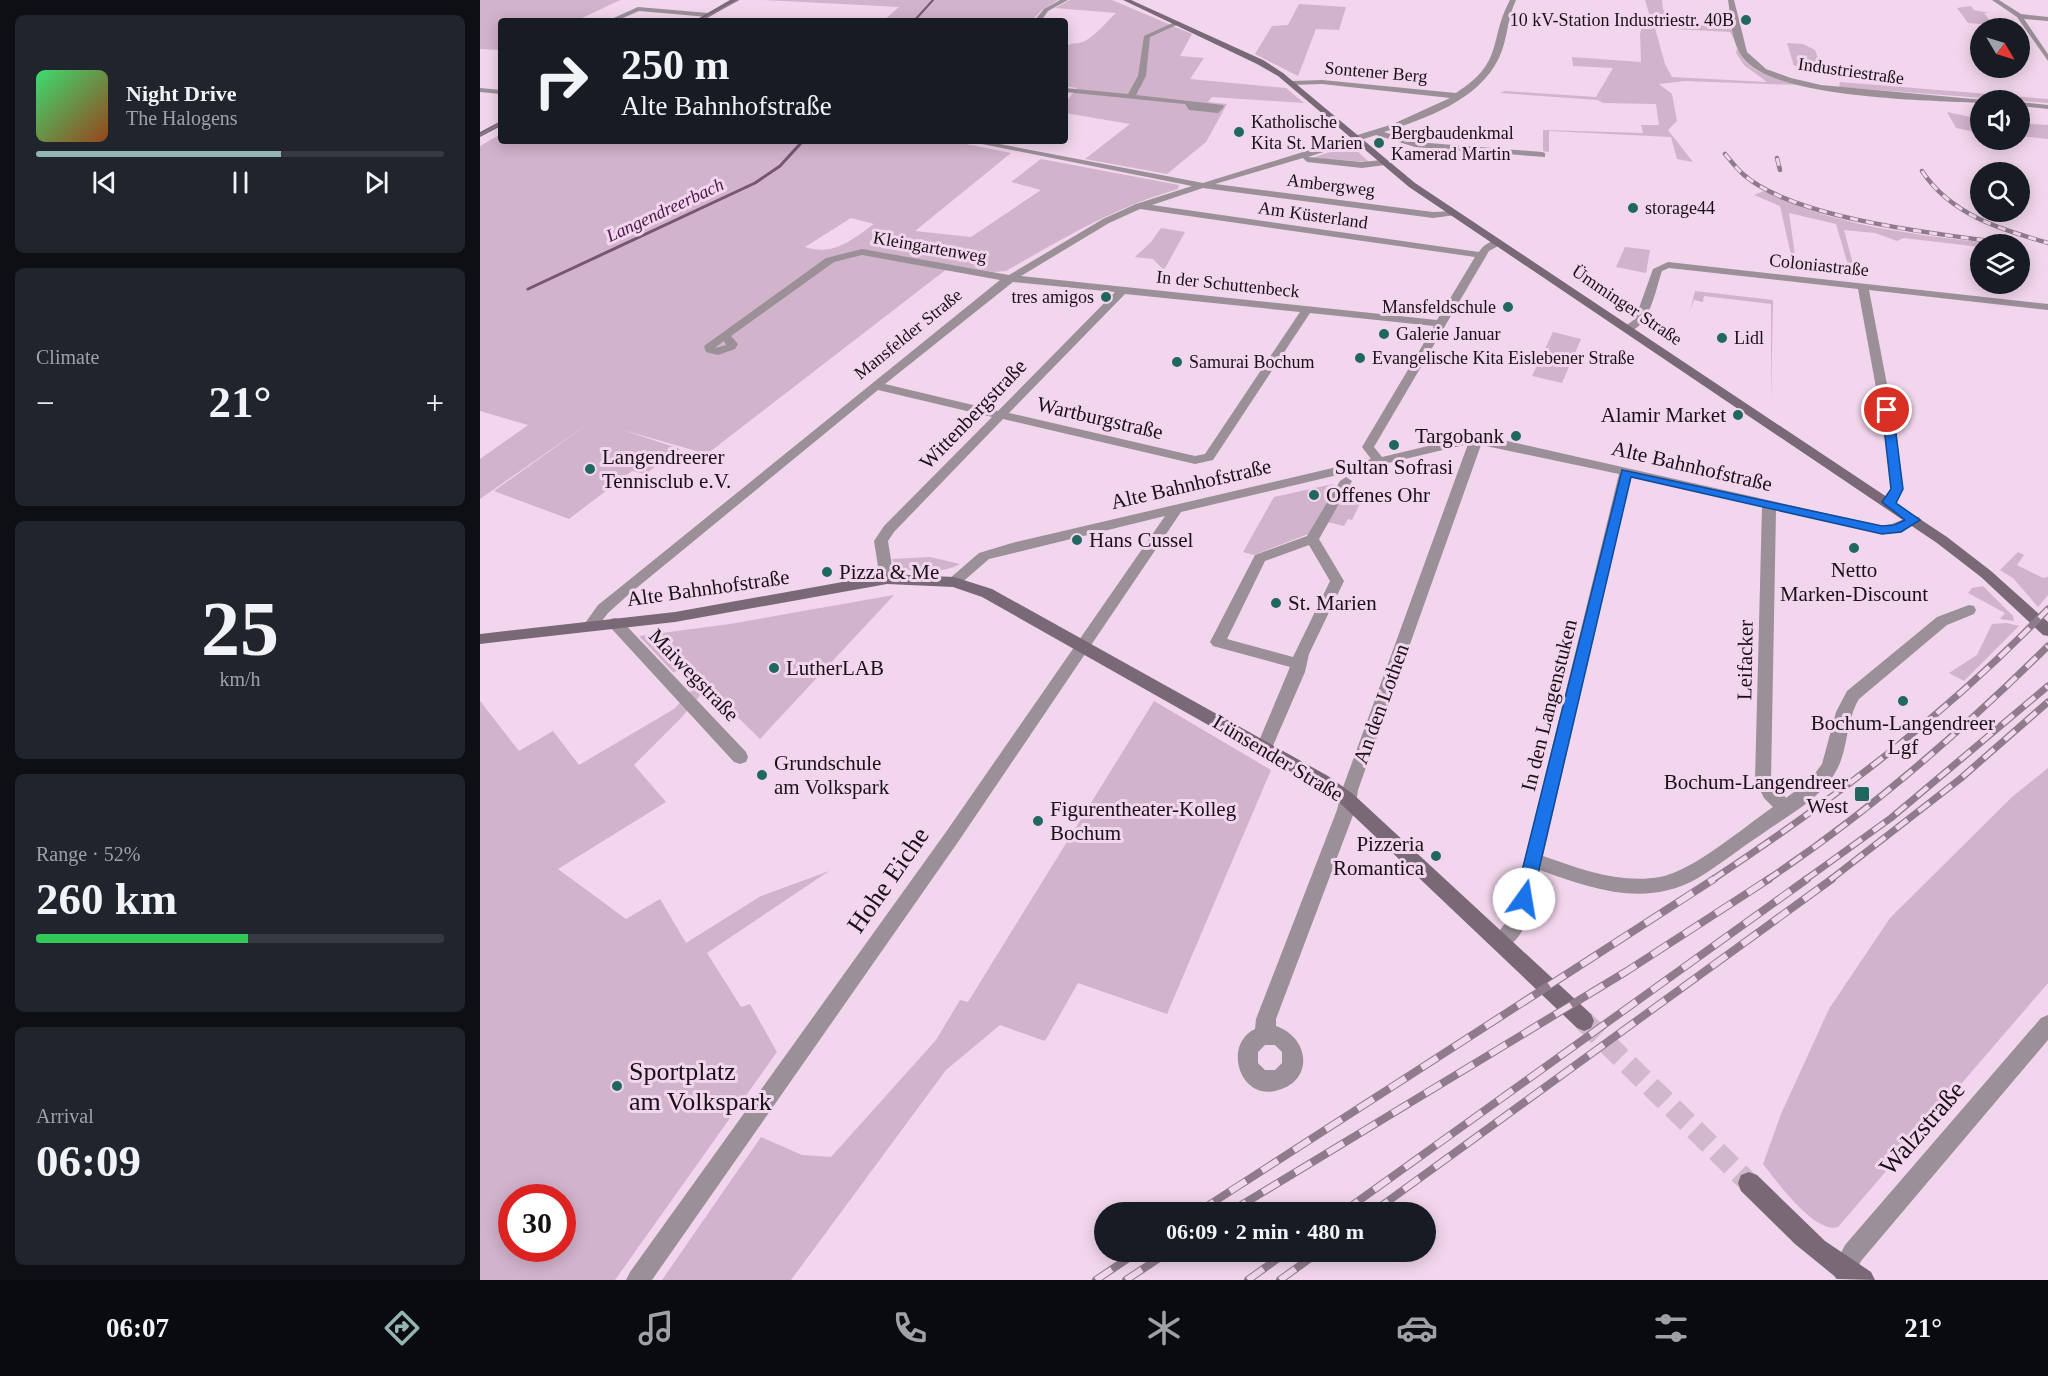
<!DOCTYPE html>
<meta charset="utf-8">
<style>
:root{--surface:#171b24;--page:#20242c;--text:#f1f3f6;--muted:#9ea1a6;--line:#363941;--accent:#93b4b2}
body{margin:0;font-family:"Times New Roman",serif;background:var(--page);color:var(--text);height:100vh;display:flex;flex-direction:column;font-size:22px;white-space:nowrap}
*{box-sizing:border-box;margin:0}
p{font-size:20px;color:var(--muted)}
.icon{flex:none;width:33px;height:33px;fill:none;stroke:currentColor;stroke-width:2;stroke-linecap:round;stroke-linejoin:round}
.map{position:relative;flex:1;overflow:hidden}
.details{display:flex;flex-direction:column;gap:15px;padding:15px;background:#0d0f14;width:480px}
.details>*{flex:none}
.guide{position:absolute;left:18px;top:18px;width:570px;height:126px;border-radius:6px;box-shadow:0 3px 15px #0003;background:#171b24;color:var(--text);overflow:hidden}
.needle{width:39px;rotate:128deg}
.fabs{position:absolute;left:1490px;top:18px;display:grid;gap:12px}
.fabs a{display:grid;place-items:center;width:60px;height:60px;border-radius:50%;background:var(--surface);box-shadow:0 3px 15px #0003;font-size:30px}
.speed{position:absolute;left:18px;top:1184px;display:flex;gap:12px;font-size:30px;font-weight:700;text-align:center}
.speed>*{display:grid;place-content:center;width:78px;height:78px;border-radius:50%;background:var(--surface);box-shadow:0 3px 15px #0003;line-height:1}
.speed .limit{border:9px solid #d22;background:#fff;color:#111}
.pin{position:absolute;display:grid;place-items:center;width:51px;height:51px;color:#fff;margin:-26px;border:3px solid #fff;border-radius:50%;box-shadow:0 2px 6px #0007}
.me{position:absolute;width:66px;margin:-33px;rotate:13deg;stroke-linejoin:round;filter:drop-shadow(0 0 4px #0008)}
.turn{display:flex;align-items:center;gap:21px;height:126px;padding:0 24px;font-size:27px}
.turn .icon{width:78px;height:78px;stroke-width:2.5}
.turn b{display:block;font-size:42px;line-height:51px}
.big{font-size:45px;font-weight:700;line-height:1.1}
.details .card{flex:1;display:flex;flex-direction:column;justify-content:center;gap:9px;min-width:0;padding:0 21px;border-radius:9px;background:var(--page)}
.details .dial{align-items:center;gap:0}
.dial b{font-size:78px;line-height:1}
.song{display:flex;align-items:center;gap:18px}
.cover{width:72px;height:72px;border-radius:9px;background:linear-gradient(135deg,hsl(140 70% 55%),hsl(20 70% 35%))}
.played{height:6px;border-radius:3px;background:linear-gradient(90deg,var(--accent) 60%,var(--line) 60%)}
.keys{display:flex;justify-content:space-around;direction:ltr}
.heat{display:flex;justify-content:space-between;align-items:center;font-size:33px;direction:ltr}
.charge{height:9px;border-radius:4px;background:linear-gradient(90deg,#34c759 52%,var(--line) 0)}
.trip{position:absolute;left:614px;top:1202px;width:342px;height:60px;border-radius:30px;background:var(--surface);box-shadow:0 3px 15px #0003;font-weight:700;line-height:60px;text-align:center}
.dock{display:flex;height:96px;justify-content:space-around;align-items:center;background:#090b0e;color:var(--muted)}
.dock .icon{width:42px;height:42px}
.dock .active{color:var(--accent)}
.dock b{font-size:27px;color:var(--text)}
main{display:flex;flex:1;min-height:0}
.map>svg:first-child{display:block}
</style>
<main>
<section class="details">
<div class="card">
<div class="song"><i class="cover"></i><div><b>Night Drive</b><p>The Halogens</p></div></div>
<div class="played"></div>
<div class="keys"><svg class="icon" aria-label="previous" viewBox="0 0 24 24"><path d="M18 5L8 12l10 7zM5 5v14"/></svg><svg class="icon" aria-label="pause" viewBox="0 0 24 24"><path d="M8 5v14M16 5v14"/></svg><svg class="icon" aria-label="next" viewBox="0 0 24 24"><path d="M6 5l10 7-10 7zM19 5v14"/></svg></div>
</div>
<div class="card"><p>Climate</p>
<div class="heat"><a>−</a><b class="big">21°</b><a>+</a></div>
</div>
<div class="card dial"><b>25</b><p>km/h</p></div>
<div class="card"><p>Range · 52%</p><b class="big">260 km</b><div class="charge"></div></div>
<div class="card"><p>Arrival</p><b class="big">06:09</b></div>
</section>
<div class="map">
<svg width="1568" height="1280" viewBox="0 0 1568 1280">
<rect width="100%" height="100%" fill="#f2d6ed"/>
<g fill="#d1b3cc" fill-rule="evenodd">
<path d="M0,0H140L96,21H21V50L0,49Z"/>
<path d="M284,0H578L562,10L551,21H403L419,7Z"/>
<path d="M590,0H632L712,34L700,56L724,58L710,79L806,88L824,103L732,97L728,102L747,104L726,142L687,174L605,159L650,124L585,113V103L597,88L585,86V47C592,42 596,44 603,42C616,36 627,21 636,13L575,8Z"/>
<path d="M1165,0H1182L1183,9L1191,24L1252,25L1256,43L1250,32L1175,28L1185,64L1192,77L1287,82L1264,65L1256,53L1257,48C1267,74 1294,76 1317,85L1205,81L1179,84L1192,94L1197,121L1188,130L1213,162L1197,159L1191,137L1069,131V152L1063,151V130L1163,133L1161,125H1179L1176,104L1123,103L1118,100L1020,93L1025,91L1116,97L1133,68L1093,66L1092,57L1161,62L1160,34L1164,19L1171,20Z"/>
<path d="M819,4L866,7L859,30L836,29L818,76L775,54L792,26L808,25Z"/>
<path d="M1491,6L1494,10L1510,13H1504L1513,25L1488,23L1477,8Z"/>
<path d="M1307,43L1323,44L1335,50L1340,64L1314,66Z"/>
<path d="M1360,82L1568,99V103L1359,87Z"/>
<path d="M1467,112L1500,119V133L1476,128Z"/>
<path d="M1539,123L1568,125V139L1539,136Z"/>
<path d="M21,134V141H471L531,153L435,231L491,237L561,190L531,182L561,159L699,185L698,189C635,207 582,239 526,271L514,272L472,265L227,454L143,430L200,449L165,474L152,471L89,519L14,491L112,421L0,499V459L48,425L0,411V146ZM371,218L394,224C370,241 354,256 325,247Z"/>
<path d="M859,149L876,150L889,162L832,158L853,151L862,152Z"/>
<path d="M1284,191C1351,226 1443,236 1518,244H1500V247L1424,238L1417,241L1395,233L1364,230L1376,275H1371L1356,224L1309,213L1315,255H1311L1300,206L1274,195Z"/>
<path d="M681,228L705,232L684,270L673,259L655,257L671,242Z"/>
<path d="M1145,247L1170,250L1166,273L1136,267Z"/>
<path d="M1215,291L1293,300L1291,399V304L1224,296L1223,302L1214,300L1210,311Z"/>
<path d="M1073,332L1101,339L1082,383L1052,376Z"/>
<path d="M853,484L857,491L831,533L774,555L763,552L794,497Z"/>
<path d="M872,486L878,490L876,495L883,497L872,520L868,519L864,526L847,522Z"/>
<path d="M1538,552L1544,555L1537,565L1563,578L1568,577V595L1558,607L1533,578L1520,570Z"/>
<path d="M450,557L480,564C466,573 419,577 412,559Z"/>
<path d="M1503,586L1533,616L1534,621L1520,619L1525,613L1488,593L1492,588Z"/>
<path d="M414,595L280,739L227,687L202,717L154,765L186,802L78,869L146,919L180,899L206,943L281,896L349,871L227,953L261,1007L270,1004L297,1052L135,1280H0V701L39,751L73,731L99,765L194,709L216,686L202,671L193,672L159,636L250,624ZM32,1197H82V1248H32Z"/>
<path d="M1527,623L1539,626L1484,681L1469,673L1497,655L1512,624Z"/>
<path d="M674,701L791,770L687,1014L598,983L565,1041L520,1025L466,1070L311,1280H182L281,1137L322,1155L351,1157L456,1040L480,1000L488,1002Z"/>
<path d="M1568,768V983L1358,1227C1335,1234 1297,1182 1283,1164L1301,1114L1349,1009L1410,918L1532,797Z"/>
</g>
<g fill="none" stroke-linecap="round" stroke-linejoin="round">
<g stroke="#775672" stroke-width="2">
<path d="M434,21L453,0"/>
<path d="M320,144L323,141"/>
</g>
<path stroke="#775672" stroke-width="3" d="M48,289L275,183L300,166L321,143"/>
<path stroke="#d2b8cd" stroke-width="21" stroke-dasharray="21 10" stroke-linecap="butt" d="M1104,1021L1269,1183"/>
<g fill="#9b8f98" fill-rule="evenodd">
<path d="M580,0H588L568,11L561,21H554L564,9Z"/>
<path d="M1030,0H1036C1027,18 1028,39 1019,58C999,100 945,119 904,132L936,142L1062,152L1065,153V157L935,147L896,135L828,157L882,162L902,160L905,161V165L882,168L827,162L823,158L735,184L953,212L976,211V215L953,218L723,188L672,205L999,252C1003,245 1013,239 1020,241V245L1009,251L894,447L902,457L990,436L1014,438L1402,526C1415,525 1427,515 1439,517L1441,520L1422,532L1402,534L1296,510L1291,780L1306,798L1330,780L1342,764L1356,712L1367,691L1457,617L1489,605L1494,606L1496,610L1494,614L1467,625L1379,699C1365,722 1369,750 1355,773C1339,800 1307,816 1282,834C1260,848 1240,865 1218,878C1166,908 1112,889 1060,870C1054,896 1050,939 1021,950L1014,947L1012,941L1031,915L1139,474L1001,445L878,790L875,810L796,1019V1026C831,1038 834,1083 795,1091C759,1099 743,1044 775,1029L776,1019L857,810L862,790L988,444L701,512L478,842L172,1280H146L150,1272L466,832L685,516L509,559L479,585H469L467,582L469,579L499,553L532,543L891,459L882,447L954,326L830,313L733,460L715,464L523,419L414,532L408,541L414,579L407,584L400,579L394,541L404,526L512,417L398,390L148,595L128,613L115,630H105L103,626L118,605L138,589L520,280L382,255L354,262L251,336L258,344L255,349L238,355L226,352L224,346L346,258L382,249L529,275L623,219L656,204L712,186L487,141H504L723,183L913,124L970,98L842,84L812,85L808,83L812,81L842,80L976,93C1025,62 1008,41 1030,0ZM660,209L995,257L957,320L541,276L629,223ZM533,282L635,292L518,411L405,384ZM645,294L820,312L725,454L715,456L529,413ZM244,341L246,345L236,348V347ZM1151,477L1282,507L1275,780L1284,798L1293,807C1264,827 1213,871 1180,877C1140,884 1100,869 1063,856ZM785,1045H795L802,1052V1063L795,1070H785L778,1063V1052Z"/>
<path d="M1248,0H1254L1267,52L1286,69L1311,78L1341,85L1504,100H1500V103C1448,100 1295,99 1263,58C1251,42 1251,18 1248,0Z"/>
<path d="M1512,0H1519L1541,14L1568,17V21L1544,19L1568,54V61L1537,17Z"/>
<path d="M158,7L228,13L231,15L228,17L159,11L136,21H127Z"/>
<path d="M697,21L699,24L670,37L666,76L656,95L743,105L744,107L738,113L709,110L705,104L585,92V88L648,94L658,76L664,36Z"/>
<path d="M0,88L21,90V94L0,92Z"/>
<path d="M1539,102L1568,105V109L1539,106Z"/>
<path d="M1188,262L1568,304V310L1389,290L1417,437L1423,489L1417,503L1408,506L1401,502L1411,489L1405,437L1378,289L1189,268L1182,271C1176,288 1168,335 1144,331V327L1155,319L1173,269Z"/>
<path d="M866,477L872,481L839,539L864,581L829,654L825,672L792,748L790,753L784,754L778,753L776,748L810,667L733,646L730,642L775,555L827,536L860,481ZM829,545L850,581L813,657L747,639L785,561Z"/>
<path d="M135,618L140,619L266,752L268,757L266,762L260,764L254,762L130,627L128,623L130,619Z"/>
<path d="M1568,1015V1040L1381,1261L1372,1279H1356L1352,1271L1365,1245L1561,1018Z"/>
</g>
<g fill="#796876" fill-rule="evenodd">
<path d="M250,0H258L222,21H214Z"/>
<path d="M643,0H651L783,60L803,73L935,183L1467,537L1511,571L1568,622V636L1563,635L1501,577L1457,543L929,187L798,76L777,64Z"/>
<path d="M21,121V126L0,137V132Z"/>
<path d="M407,574L474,577L512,589L848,776L873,794L1111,1014L1114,1021L1111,1028L1104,1031L1097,1028L861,804L836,786L502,597L473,587L407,584L195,622L0,644V634L195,612Z"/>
<path d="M1269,1172L1277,1175L1345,1241L1391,1272L1395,1280L1358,1279L1315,1244L1261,1191L1258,1183L1261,1175Z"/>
</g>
<g stroke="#8f7b8b" stroke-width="1.5">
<path d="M219,21L258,0"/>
<path d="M0,135L21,123"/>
</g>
<g stroke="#8f7b8b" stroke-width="4.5">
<g id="rail-far2">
<path d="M1245,154C1251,161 1257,169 1264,175C1316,220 1465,235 1534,244"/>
<path d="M1297,158L1300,170"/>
<path d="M1442,171C1471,215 1520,229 1568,243"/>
</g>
</g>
<g stroke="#8f7b8b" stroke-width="7">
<g id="rail-far1">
<path d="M1232,880C1353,800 1467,714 1568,609"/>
<path d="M1287,880C1389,812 1481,732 1568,646"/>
<path d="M1325,880L1411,818L1568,686"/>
<path d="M1350,880L1480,779L1568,702"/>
</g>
</g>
<g stroke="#8f7b8b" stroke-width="8">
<g id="rail">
<path d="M718,1212L1234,879"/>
<path d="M750,1212L1147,971L1289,879"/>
<path d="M863,1212L1327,879"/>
<path d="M893,1212L1352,879"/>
<path d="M616,1280L659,1251"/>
<path d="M646,1280L690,1251"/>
<path d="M768,1280L808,1251"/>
<path d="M800,1280L840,1251"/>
</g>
</g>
<use href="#rail-far2" stroke="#f2d6ed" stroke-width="3" stroke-dasharray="8" stroke-linecap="butt"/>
<use href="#rail-far1" stroke="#f2d6ed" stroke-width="4.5" stroke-dasharray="14" stroke-linecap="butt"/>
<use href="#rail" stroke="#f2d6ed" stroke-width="6" stroke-dasharray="19" stroke-linecap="butt"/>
</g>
<path fill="#1a73e8" stroke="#114b97" stroke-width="1.5" d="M1407,407L1413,410L1423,489L1416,503L1440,520L1421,532L1402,534L1151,477L1052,899L1050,904L1044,907L1038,904L1035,899L1142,470L1402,526L1414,525L1425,520L1402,502L1411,489L1402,410Z"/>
<g fill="#20685e" stroke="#f2d6ed" stroke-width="2">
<circle cx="1266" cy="20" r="6"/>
<circle cx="759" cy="132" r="6"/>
<circle cx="899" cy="143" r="6"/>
<circle cx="1153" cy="208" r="6"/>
<circle cx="626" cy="297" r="6"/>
<circle cx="1028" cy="307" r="6"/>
<circle cx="904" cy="334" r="6"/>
<circle cx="1242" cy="338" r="6"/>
<circle cx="880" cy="358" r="6"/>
<circle cx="697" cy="362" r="6"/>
<circle cx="1258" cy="415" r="6"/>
<circle cx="1036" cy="436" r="6"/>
<circle cx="914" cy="445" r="6"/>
<circle cx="110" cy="469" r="6"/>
<circle cx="834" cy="495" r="6"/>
<circle cx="597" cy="540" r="6"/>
<circle cx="1374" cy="548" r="6"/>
<circle cx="347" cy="572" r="6"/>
<circle cx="796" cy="603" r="6"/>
<circle cx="294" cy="668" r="6"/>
<circle cx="1423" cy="701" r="6"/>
<circle cx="282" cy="775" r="6"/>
<rect x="1374" y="786" width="16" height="16" rx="3"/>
<circle cx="558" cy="821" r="6"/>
<circle cx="956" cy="856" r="6"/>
<circle cx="137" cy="1086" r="6"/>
</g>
<g text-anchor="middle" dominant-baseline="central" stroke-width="6" stroke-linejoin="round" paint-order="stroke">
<g font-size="18" fill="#1a1018" stroke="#f2d6ed" text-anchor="start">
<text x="1254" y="20" text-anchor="end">10 kV-Station Industriestr. 40B</text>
<text x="771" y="122">Katholische<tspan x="771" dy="21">Kita St. Marien</tspan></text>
<text x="911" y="133">Bergbaudenkmal<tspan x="911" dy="21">Kamerad Martin</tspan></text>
<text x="1165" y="208">storage44</text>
<text x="614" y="297" text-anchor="end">tres amigos</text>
<text x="1016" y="307" text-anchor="end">Mansfeldschule</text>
<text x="916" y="334">Galerie Januar</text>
<text x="1254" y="338">Lidl</text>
<text x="892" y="358">Evangelische Kita Eislebener Straße</text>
<text x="709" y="362">Samurai Bochum</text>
</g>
<g font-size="18" fill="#1a1018" stroke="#f2d6ed">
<text transform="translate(1371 71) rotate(8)">Industriestraße</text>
<text transform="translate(896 72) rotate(5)">Sontener Berg</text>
<text transform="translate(851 185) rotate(7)">Ambergweg</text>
<text transform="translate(833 215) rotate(8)">Am Küsterland</text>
<text transform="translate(450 247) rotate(10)">Kleingartenweg</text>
<text transform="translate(1339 265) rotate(6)">Coloniastraße</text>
<text transform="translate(748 284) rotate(6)">In der Schuttenbeck</text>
<text transform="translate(1147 305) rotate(34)">Ümminger Straße</text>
<text transform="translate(428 334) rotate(-39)">Mansfelder Straße</text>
</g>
<g font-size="18" font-style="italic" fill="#4d1648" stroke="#f2d6ed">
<text transform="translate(185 210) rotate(-25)">Langendreerbach</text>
</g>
<g font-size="21" fill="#1a1018" stroke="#f2d6ed">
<text transform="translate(493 414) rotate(-46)">Wittenbergstraße</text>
<text transform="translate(620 418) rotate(13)">Wartburgstraße</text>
<text transform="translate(1212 466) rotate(13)">Alte Bahnhofstraße</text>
<text transform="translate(711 484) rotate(-13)">Alte Bahnhofstraße</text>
<text transform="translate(228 588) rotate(-8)">Alte Bahnhofstraße</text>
<text transform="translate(1265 660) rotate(-89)">Leifacker</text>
<text transform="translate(214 675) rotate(46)">Maiwegstraße</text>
<text transform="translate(901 704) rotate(-70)">An den Lothen</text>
<text transform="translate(1069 705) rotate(-76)">In den Langenstuken</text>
<text transform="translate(798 758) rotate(31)">Lünsender Straße</text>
</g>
<g font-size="21" fill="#1a1018" stroke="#f2d6ed" text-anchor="start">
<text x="1246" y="415" text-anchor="end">Alamir Market</text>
<text x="1024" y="436" text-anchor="end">Targobank</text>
<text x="122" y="457">Langendreerer<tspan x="122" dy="24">Tennisclub e.V.</tspan></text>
<text x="914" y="467" text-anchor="middle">Sultan Sofrasi</text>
<text x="846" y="495">Offenes Ohr</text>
<text x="609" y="540">Hans Cussel</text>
<text x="1374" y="570" text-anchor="middle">Netto<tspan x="1374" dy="24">Marken-Discount</tspan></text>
<text x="359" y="572">Pizza &amp; Me</text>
<text x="808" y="603">St. Marien</text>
<text x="306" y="668">LutherLAB</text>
<text x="1423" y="723" text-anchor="middle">Bochum-Langendreer<tspan x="1423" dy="24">Lgf</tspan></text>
<text x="294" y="763">Grundschule<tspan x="294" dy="24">am Volkspark</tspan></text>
<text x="1368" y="782" text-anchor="end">Bochum-Langendreer<tspan x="1368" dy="24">West</tspan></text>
<text x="570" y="809">Figurentheater-Kolleg<tspan x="570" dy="24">Bochum</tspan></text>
<text x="944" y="844" text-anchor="end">Pizzeria<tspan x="944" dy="24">Romantica</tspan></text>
</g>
<g font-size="26" fill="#1a1018" stroke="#f2d6ed">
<text transform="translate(408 880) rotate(-55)">Hohe Eiche</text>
<text transform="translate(1442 1128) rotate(-49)">Walzstraße</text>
</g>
<g font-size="26" fill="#1a1018" stroke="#f2d6ed" text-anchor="start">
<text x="149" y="1071">Sportplatz<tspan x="149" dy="30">am Volkspark</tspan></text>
</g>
</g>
</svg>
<div class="fabs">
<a><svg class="needle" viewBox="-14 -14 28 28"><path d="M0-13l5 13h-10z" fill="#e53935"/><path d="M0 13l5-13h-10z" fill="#9ea1a6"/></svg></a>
<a><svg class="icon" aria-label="sound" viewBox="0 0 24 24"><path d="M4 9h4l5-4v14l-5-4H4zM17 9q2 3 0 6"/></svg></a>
<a><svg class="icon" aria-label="search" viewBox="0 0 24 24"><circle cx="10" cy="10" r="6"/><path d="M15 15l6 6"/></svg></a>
<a><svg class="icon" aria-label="layers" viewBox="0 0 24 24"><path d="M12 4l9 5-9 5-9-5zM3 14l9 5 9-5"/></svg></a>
</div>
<div class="speed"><div class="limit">30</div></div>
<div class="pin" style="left:1407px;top:410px;background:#d93025"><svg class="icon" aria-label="arrive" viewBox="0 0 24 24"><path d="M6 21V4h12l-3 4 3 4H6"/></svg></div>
<svg class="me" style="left:1044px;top:899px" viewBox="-20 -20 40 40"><circle r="19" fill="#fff"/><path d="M0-13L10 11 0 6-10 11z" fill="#1a73e8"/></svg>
<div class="trip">06:09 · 2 min · 480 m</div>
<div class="guide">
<div class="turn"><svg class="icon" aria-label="right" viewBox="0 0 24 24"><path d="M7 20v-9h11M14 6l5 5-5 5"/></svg><div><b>250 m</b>Alte Bahnhofstraße</div></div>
</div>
</div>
</main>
<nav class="dock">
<b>06:07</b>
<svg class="icon active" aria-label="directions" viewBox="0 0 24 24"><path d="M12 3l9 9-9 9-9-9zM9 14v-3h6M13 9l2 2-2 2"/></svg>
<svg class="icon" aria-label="music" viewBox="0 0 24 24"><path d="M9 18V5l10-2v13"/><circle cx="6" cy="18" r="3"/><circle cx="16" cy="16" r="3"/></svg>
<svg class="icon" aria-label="phone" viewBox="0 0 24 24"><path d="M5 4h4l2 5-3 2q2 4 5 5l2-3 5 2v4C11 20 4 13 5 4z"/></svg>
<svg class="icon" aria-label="climate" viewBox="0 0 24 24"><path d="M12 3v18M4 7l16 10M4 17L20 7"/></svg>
<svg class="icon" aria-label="car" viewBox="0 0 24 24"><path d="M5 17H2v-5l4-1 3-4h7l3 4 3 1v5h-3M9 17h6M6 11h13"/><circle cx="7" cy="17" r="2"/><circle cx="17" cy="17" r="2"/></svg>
<svg class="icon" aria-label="filters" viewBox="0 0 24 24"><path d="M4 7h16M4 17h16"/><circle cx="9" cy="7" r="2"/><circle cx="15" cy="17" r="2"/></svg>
<b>21°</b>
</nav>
